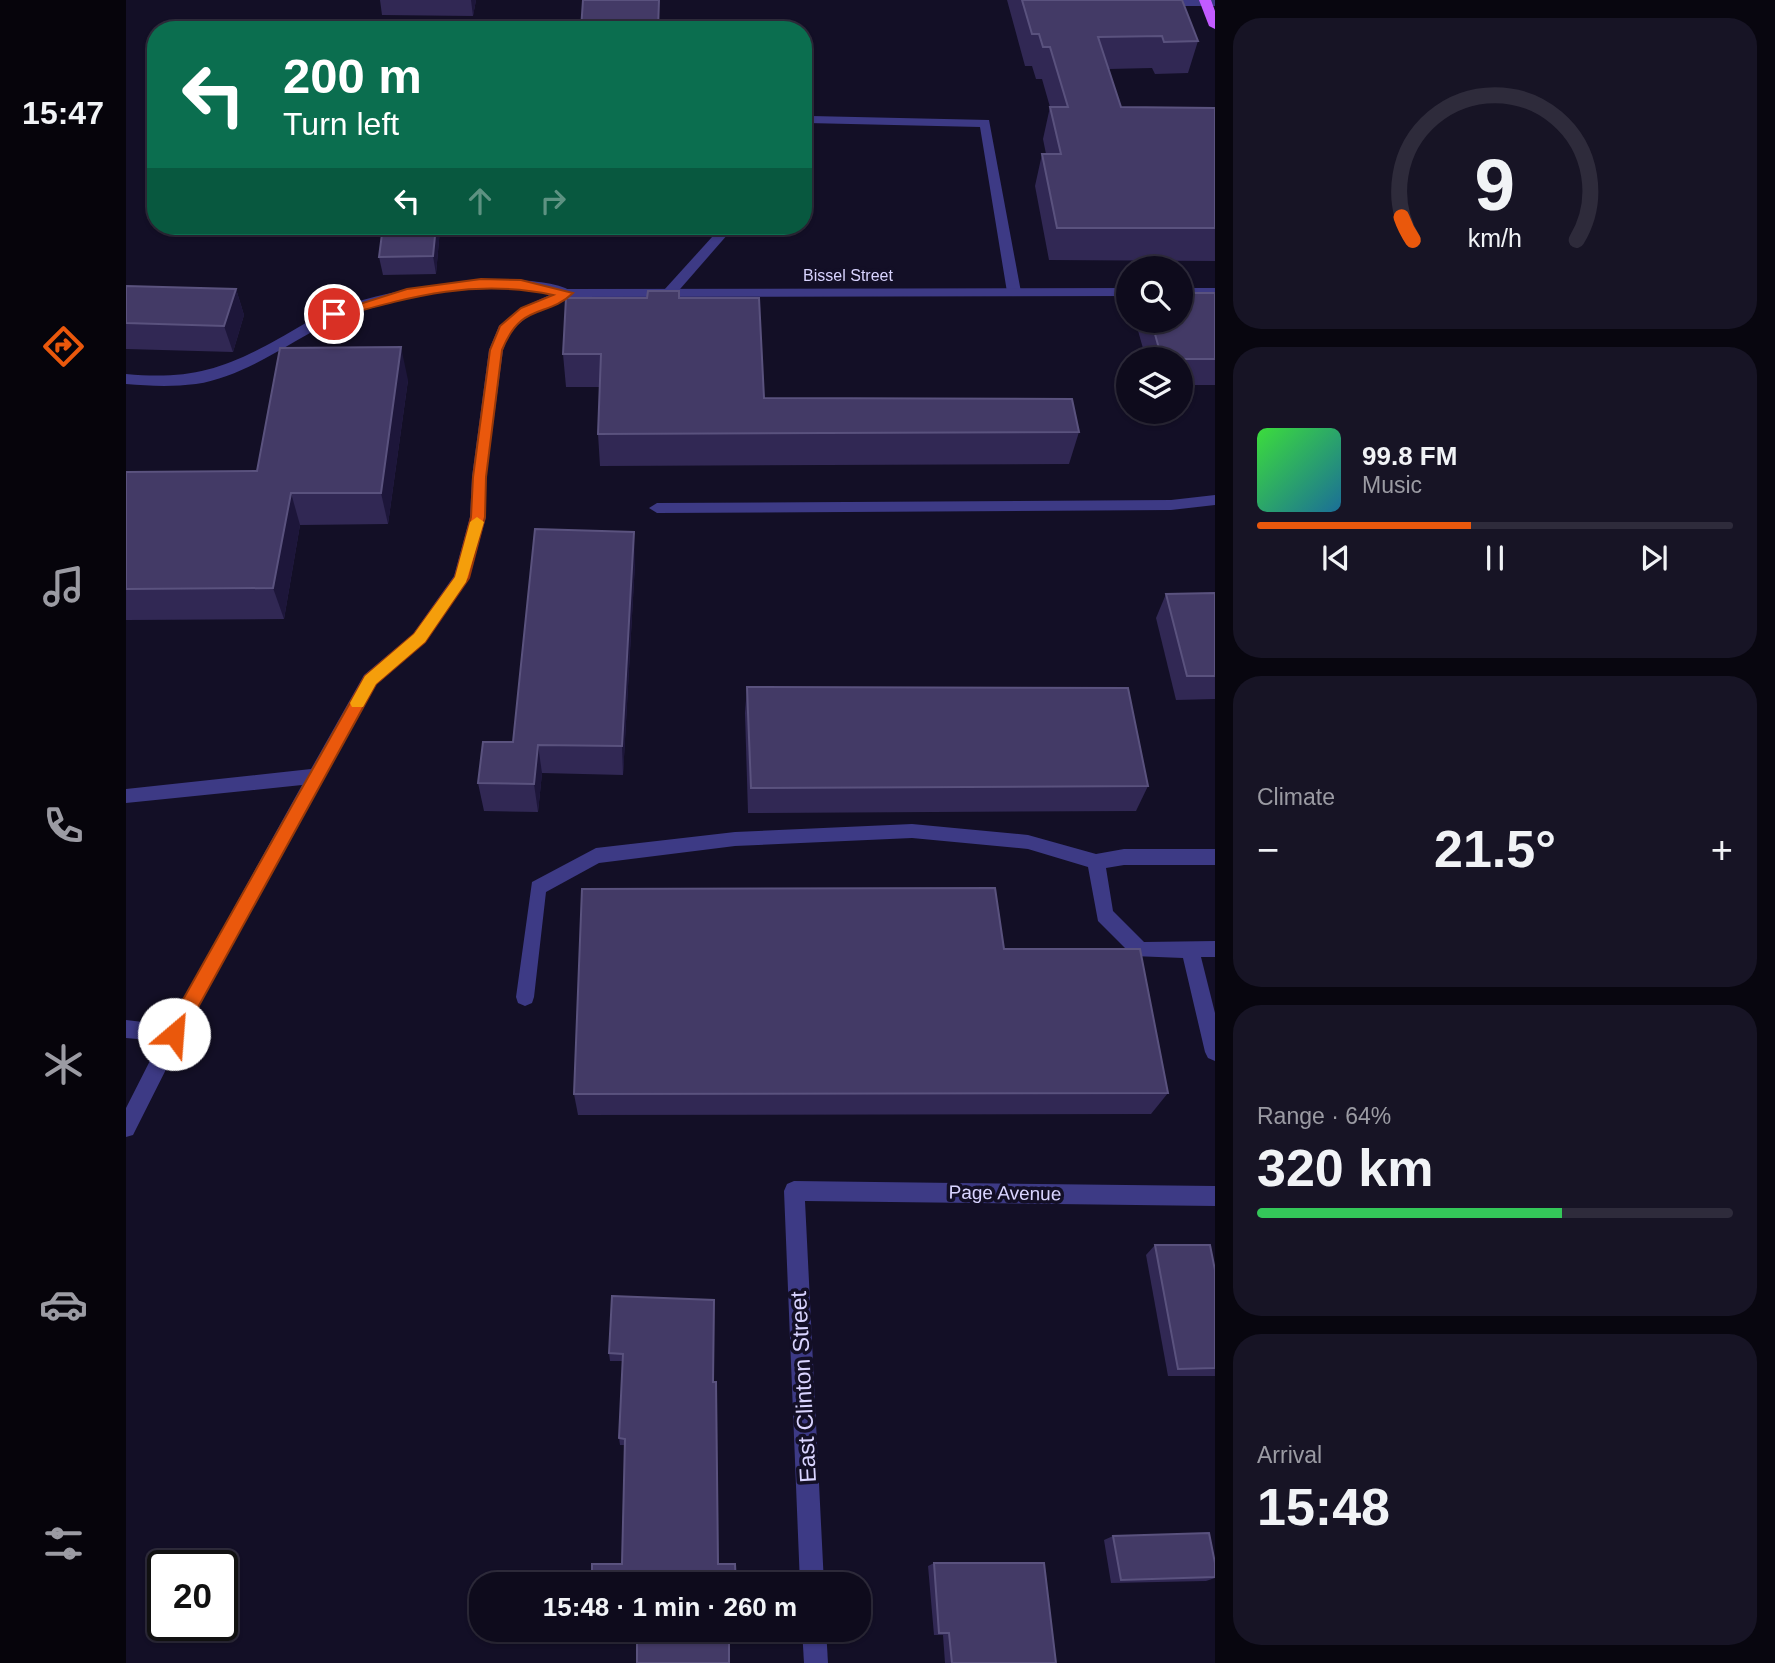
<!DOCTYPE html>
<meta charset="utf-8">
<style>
:root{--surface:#0e0b1c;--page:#171425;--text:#f1f3f6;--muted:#9b9ba3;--line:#2e2b3b;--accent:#ea580c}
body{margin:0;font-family:Helvetica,sans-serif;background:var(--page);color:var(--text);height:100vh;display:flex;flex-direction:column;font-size:26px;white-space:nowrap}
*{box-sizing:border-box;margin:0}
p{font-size:23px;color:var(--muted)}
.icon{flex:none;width:38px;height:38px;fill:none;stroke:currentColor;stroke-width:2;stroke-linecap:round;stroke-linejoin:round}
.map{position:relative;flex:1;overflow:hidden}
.sheet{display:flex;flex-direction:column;gap:18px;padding:18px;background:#08060f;width:560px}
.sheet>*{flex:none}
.hud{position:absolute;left:21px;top:21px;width:665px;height:214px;border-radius:28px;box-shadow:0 2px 5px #0004,0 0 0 2px var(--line);background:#0b6e4f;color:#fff;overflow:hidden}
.controls{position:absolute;left:990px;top:256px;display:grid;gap:14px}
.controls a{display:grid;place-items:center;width:77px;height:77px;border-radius:50%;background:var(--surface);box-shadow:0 2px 5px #0004,0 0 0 2px var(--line);font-size:35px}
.speed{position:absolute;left:21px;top:1550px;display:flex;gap:14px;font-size:35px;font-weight:700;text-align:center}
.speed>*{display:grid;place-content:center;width:91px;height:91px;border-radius:50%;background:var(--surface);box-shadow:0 2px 5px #0004,0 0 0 2px var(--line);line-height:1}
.speed .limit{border:4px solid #111;border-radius:10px;background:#fff;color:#111}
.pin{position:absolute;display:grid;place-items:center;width:60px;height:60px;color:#fff;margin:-30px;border:4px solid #fff;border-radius:50%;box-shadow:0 2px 7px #0007}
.me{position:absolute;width:77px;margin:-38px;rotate:27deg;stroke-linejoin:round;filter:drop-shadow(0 0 5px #0008)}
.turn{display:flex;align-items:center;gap:24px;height:147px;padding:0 21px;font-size:32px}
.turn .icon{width:91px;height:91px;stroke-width:2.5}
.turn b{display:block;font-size:49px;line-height:60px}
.lanes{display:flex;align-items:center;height:66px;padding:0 21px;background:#0003;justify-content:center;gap:35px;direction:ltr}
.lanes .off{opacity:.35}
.big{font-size:52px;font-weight:700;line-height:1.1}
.sheet .widget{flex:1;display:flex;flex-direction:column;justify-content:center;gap:10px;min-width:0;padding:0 24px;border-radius:28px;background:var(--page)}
.sheet .dial{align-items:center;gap:0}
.dial svg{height:182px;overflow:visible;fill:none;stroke:var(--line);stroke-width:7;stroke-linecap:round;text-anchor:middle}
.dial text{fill:var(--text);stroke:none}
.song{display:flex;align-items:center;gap:21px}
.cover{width:84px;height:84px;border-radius:10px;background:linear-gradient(135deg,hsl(120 70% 55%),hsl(200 70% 35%))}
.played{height:7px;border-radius:4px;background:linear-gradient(90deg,var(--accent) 45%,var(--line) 45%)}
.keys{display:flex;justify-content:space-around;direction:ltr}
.heat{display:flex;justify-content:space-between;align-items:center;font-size:38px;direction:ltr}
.charge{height:10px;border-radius:5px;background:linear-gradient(90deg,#34c759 64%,var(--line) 0)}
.trip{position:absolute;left:343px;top:1572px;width:402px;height:70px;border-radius:28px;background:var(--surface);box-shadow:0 2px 5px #0004,0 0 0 2px var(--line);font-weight:700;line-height:70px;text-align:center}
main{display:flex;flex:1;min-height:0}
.menu{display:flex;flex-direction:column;width:126px;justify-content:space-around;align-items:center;background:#06040b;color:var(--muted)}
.menu .icon{width:49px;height:49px}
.menu .active{color:var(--accent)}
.menu b{font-size:32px;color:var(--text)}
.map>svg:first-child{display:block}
</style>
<main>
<nav class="menu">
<b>15:47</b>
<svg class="icon active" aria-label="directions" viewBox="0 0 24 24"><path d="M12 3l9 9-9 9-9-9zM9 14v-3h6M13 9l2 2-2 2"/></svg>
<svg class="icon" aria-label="music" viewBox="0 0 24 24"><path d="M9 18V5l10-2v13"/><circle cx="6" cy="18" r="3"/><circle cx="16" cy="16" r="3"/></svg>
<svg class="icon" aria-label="phone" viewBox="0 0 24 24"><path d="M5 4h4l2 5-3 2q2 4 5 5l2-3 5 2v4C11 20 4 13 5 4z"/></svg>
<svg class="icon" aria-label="climate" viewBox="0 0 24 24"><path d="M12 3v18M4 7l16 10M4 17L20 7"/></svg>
<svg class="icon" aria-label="car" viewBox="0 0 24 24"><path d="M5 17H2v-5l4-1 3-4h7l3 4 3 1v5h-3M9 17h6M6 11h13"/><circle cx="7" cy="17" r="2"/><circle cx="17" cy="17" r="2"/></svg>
<svg class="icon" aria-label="filters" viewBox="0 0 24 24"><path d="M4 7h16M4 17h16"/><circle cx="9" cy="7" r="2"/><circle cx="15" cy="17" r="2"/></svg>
</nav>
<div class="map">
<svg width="1089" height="1663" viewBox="0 0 1089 1663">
<rect width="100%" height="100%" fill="#130f26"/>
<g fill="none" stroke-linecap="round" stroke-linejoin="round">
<g fill="#3d3a85" fill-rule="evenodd">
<path d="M1034,0H1089V6H1035L1029,3Z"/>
<path d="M685,116L863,120L895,292L893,295H883L881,292L854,127L681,123L679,120Z"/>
<path d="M596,226H609L548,296H538V290Z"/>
<path d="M355,279C377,279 432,279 448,293L405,314L384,331L377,350L360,477V517L343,578L299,642L250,685L78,994L7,1135L0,1137V1108L34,1041L0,1038V1020L43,1025L176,785L0,803V789L185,769L238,675L287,634L328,576L344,517L346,477L363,350L373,326L395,308L426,294C365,282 305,290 246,308C234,311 221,313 210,319C165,341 121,376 70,384C46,387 23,386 0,384V374C63,380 98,369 152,339C169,330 186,318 204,311C252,292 304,286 355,279Z"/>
<path d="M1089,495V505L1045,510L531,513L523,508L531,503L1045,500Z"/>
<path d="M786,824L902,835L970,854L998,849H1089V865H998L980,868L987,911L1018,942L1089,941V957H1075L1089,1013V1061L1082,1058L1079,1052L1057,958L1007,956L972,921L962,867L902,849L786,838L609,846L473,863L420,892L408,997L406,1003L399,1006L392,1003L390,997L406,882L470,848L609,832Z"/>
</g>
<g fill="#3d3a85" fill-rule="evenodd">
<path d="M1003,288V296L441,297L434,293L441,289Z"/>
<rect x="1055" y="288" width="34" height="8"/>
<path d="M668,1181L1089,1186V1206L679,1201L698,1584H674L658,1191L661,1184Z"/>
<path d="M676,1629H700L702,1663H678Z"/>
</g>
<path fill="#c25bff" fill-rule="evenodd" d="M1073,0H1085L1089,11V29L1083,26Z"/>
</g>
<g fill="#312854">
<path d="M228,0H350L347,16L256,15L254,0Z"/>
<path d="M881,0H1056L1072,41L1062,73L1029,74L1026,68L983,69L995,107L1089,108V261L923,260L909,186L916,154H920L917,139L924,107L916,79H910L906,66H899Z"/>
<path d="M314,229L310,274L257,275L253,257Z"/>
<path d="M0,286L110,289L118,315L107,352L0,349Z"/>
<path d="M1089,293V385H1055V359H1020L1009,320H1055Z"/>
<path d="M553,298L638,398L953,432L943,464L474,466L472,434L474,387H440L437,354Z"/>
<path d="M282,380L262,524L174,525L158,619L0,620V472L131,471Z"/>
<path d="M509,563L497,775L416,773L412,812L358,811L352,783L387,742Z"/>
<path d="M1089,593V699L1050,700L1030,618L1040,594Z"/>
<path d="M621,687L1022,786L1010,811L622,813L619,713Z"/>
<path d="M878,949L1042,1093L1025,1114L452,1115L448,1094Z"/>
<path d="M1029,1245L1089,1270V1376H1042L1020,1255Z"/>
<path d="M588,1300L496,1564L499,1445H494L493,1438L497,1361H484L483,1353Z"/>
<path d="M987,1536L1089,1563V1578L1080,1581L985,1583L978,1540Z"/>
<path d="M808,1563L930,1663H819L817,1635H808L802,1566Z"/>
<path d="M464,1629H611L610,1632H466Z"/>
</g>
<g fill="#1d163a">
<path d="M345,0H350L347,16Z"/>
<path d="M310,226H313L314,229L310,274L307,256Z"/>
<path d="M110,289L118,315L107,352L98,326Z"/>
<path d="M275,347L282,380L262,524L255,493Z"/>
<path d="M165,493L174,525L158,619L147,588Z"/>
<path d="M508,532L509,563L497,775L496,746Z"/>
<path d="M412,745L416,773L412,812L408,784Z"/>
</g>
<g fill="#433a66" stroke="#5a527e" stroke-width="2">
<path d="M457,0H533L532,30H455Z"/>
<path d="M896,0H1056L1072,41L1038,42L1036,36L972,37L995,107L1089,108V228H931L916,154H935L924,107H942L924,47H917L913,34H906Z"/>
<path d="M257,226H310L307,256L253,257Z"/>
<path d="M0,286L110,289L98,326L0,323Z"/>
<path d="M522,291H553V298H633L638,398L946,399L953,432L472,434L475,354H437L440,298H521Z"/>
<path d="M1055,293H1089V359H1036L1025,320H1055Z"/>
<path d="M275,347L255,493H165L147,588L0,589V472L131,471L154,348Z"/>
<path d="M409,529L508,532L496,746L412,745L408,784L352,783L357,742H387Z"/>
<path d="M1089,593V676H1061L1040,594Z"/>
<path d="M621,687L1002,688L1022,786L625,788Z"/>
<path d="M869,888L878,949H1014L1042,1093L448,1094L456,889Z"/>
<path d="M1029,1245H1084L1089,1270V1368L1052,1369Z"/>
<path d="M486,1296L588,1300L587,1382H590L592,1564H609L610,1584H466V1564H496L499,1439L493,1438L497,1354L483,1353Z"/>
<path d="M1083,1533L1089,1563V1577L995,1580L987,1536Z"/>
<path d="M808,1563H918L930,1663H826L823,1633H813Z"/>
<path d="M464,1629H611H603V1663H511V1629Z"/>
</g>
<path fill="#ea580c" stroke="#983908" stroke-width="2" d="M355,279L395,280L447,293C420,319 396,301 376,350L360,477L359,517L343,578L299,642L250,684L54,1040H41L39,1034L41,1028L239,676L288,634L329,577L345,517L347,477L364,350L374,326L395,308L427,295C348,278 284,297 208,318L202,314L281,289Z"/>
<path fill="#f59e0b" d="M351,517L358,522L340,582L299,642L250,684L237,707H226L224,703L239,676L288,634L329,577L344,522Z"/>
<g text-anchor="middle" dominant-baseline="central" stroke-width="7" stroke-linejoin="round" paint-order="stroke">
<g font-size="16" fill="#d9d4ff" stroke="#130f26">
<text x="722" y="275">Bissel Street</text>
</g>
<g font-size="19" fill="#d9d4ff" stroke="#130f26">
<text transform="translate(879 1193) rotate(1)">Page Avenue</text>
</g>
<g font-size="23" fill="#d9d4ff" stroke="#130f26">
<text transform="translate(677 1387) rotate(-93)">East Clinton Street</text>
</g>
</g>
</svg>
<div class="controls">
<a><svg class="icon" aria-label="search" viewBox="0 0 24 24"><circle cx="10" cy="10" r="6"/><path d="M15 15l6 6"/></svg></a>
<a><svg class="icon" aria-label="layers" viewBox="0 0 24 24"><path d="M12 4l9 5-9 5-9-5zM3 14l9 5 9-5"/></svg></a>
</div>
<div class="speed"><div class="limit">20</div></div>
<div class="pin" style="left:208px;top:314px;background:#d93025"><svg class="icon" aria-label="arrive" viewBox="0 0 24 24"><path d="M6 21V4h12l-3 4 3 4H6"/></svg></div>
<svg class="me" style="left:48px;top:1034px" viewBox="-20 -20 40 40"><circle r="19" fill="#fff"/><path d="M0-13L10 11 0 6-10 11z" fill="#ea580c"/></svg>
<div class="trip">15:48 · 1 min · 260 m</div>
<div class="hud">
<div class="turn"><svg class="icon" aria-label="left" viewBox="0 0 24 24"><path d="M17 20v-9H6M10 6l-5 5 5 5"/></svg><div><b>200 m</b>Turn left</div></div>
<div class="lanes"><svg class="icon" aria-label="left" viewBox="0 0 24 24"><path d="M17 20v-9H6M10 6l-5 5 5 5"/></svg><svg class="icon off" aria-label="ahead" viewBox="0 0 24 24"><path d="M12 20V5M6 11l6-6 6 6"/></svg><svg class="icon off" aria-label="right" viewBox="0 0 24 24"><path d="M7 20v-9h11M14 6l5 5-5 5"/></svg></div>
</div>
</div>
<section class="sheet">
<div class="widget dial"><svg viewBox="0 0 100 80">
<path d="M14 69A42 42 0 1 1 86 69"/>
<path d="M14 69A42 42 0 0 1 9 59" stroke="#ea580c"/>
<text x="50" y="56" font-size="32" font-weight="700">9</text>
<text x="50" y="72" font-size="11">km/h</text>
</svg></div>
<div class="widget">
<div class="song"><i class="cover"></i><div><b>99.8 FM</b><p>Music</p></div></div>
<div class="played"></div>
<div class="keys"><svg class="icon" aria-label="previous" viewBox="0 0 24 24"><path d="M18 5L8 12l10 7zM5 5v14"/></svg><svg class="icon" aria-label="pause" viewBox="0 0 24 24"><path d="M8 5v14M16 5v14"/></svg><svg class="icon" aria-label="next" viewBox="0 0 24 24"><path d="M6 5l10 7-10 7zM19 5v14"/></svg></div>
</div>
<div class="widget"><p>Climate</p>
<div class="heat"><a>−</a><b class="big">21.5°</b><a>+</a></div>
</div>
<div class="widget"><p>Range · 64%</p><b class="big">320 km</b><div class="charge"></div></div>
<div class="widget"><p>Arrival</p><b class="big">15:48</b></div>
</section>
</main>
